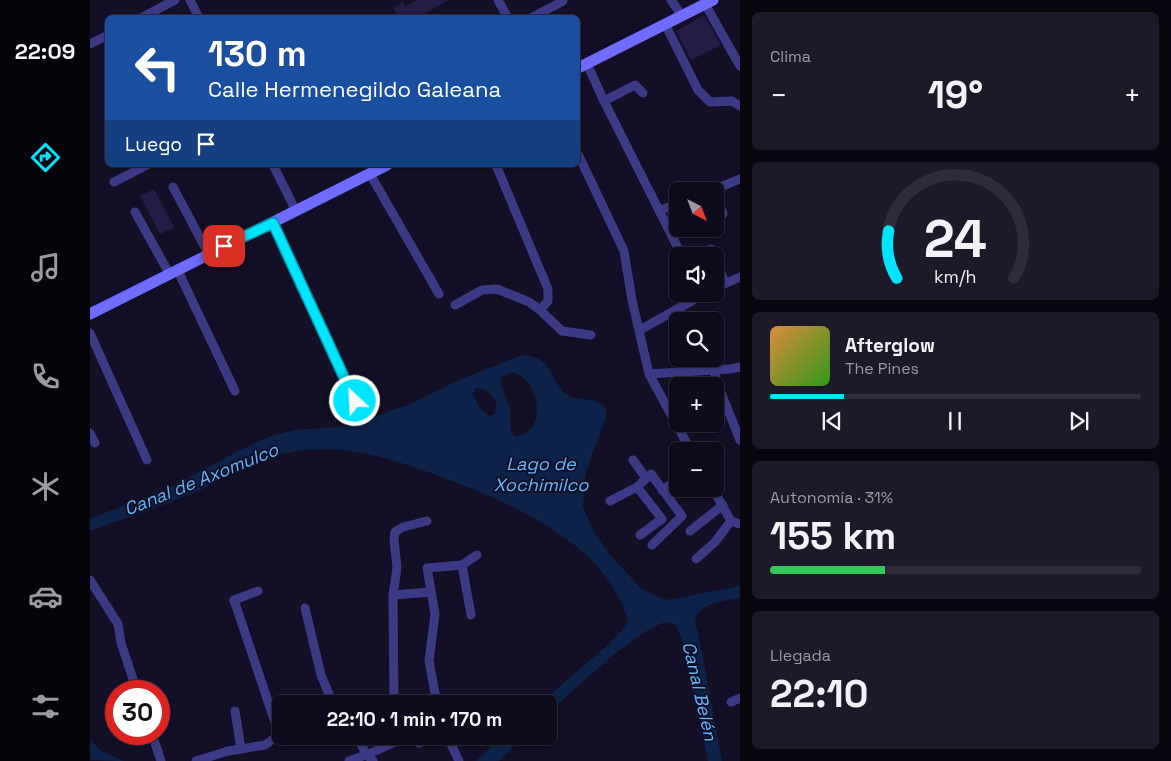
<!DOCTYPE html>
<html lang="es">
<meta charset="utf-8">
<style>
:root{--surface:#0e0b1c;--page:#1c1929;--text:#f1f3f6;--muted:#9b9ba3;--line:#2e2b3b;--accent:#00e5ff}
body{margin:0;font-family:"Space Grotesk",sans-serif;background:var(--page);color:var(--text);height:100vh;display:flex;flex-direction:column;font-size:19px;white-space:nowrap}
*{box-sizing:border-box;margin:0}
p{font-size:16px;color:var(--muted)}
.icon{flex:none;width:28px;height:28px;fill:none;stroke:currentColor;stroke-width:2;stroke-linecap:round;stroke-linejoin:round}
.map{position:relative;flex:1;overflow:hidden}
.details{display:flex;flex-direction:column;gap:12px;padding:12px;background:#08060f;width:431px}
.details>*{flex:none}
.guide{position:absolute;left:15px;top:15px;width:475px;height:152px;border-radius:8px;box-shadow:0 1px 4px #0004,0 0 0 1px var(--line);background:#1a4fa0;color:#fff;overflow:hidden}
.needle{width:32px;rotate:138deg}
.fabs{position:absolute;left:579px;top:182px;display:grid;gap:10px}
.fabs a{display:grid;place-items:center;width:55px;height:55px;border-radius:8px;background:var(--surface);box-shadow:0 1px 4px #0004,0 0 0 1px var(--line);font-size:25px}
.speed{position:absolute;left:15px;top:680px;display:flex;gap:10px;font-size:25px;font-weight:700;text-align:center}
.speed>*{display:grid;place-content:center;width:65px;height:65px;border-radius:50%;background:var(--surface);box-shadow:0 1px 4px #0004,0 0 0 1px var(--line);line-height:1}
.speed .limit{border:8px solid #d22;background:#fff;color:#111}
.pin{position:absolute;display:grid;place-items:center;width:42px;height:42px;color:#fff;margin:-21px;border-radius:10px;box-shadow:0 2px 8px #0006}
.me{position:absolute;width:55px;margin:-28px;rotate:335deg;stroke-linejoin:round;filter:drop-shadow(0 0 4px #0008)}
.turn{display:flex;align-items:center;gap:18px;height:105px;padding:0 20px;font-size:22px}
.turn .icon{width:65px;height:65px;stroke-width:2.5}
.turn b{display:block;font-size:35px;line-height:42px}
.then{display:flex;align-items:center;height:48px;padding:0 20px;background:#0003;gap:10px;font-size:19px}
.big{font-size:38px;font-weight:800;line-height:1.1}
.details .card{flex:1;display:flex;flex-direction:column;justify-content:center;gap:8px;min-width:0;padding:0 18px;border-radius:8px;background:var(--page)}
.details .dial{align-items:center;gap:0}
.dial svg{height:130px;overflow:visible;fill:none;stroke:var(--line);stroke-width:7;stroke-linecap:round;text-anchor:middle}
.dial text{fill:var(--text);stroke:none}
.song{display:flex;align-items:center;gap:15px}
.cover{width:60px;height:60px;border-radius:8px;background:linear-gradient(135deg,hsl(30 70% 55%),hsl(110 70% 35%))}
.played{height:5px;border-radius:2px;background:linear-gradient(90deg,var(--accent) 20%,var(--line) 20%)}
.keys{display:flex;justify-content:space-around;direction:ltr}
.heat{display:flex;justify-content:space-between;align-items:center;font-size:28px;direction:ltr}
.charge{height:8px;border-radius:4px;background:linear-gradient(90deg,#34c759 31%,var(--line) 0)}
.trip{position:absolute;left:182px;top:695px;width:285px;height:50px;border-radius:8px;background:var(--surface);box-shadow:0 1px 4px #0004,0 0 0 1px var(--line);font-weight:800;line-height:50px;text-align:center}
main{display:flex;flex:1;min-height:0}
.tabs{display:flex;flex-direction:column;width:90px;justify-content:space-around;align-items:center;background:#06040b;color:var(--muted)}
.tabs .icon{width:35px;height:35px}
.tabs .active{color:var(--accent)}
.tabs b{font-size:22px;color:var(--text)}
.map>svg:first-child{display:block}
</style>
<main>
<nav class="tabs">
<b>22:09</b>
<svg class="icon active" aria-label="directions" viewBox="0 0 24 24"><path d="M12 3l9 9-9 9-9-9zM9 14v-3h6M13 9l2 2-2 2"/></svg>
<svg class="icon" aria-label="music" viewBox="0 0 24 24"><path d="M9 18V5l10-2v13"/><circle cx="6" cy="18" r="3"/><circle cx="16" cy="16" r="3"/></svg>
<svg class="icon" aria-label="phone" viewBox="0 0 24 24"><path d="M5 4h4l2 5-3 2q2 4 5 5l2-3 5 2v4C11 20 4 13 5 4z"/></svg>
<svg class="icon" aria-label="climate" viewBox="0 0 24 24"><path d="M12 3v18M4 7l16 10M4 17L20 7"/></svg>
<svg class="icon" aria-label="car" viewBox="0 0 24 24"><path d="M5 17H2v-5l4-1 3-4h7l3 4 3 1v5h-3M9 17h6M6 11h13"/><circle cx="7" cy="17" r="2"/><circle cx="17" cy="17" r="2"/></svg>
<svg class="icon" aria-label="filters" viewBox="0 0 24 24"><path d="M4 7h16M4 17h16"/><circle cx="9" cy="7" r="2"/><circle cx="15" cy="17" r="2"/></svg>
</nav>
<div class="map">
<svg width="650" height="761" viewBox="0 0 650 761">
<rect width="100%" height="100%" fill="#130f26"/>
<g fill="#0c2248" fill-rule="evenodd">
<path d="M432,355C465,357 458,379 476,394C487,403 503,394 516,408V418L502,454L495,477L493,507L504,532L521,556L550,587L565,596L578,600L650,586V598C633,601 611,602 605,620L613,657L632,761H618L592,639C589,633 587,625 581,623C563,614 475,698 459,713V704H449L520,643L534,628L538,620C530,592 507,561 483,544C441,511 388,490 338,472C314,464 290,455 265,452C246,449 227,449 208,451C186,454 163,462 143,472C134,476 126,483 117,487C80,504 39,516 0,531V519L87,484L148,451L181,436L205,430L248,427L264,424L320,404L371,379ZM423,372C450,381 459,431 425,437C418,430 421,418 420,409C418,398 409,387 411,377ZM386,388C398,387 403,396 407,405L404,414L399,416L390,409L383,394Z"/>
<path d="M412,736H434L409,761H386Z"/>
<path d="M0,739L11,751L34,761L2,760L0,758Z"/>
</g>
<g fill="#241b47">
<path d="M327,0H359L326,18H309L303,8L313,2L315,7Z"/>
<path d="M614,15L631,45L601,60L586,31Z"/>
<path d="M64,189L84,227L70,234L50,196Z"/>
</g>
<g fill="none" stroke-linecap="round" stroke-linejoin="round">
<g stroke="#3d3a85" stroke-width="9">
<path d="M100,0L109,18"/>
<path d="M408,0L418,18"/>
<path d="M581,0L592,16"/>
<path d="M615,4L650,66"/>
<path d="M51,18L85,0"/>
<path d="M441,18L473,1"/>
<path d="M575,24L608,90L620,102L642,101L650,106"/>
<path d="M0,44L18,35"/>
<path d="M497,64L514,101L592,256"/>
<path d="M514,101L545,85L553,93"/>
<path d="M488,154L534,251L542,300L559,374L601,451"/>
<path d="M183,165L206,211"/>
<path d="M406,165L458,289V301L450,310"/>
<path d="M280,174L349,294"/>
<path d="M24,182L57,165"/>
<path d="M83,187L118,253"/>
<path d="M625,189L633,214"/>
<path d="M621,191L650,179"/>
<path d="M570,210L588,204"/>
<path d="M45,212L79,273"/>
<path d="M183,223L265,401"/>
<path d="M621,249L624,256"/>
<path d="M625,258L635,283"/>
<path d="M87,269L145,391"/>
<path d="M625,288L650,277"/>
<path d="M365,305L392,290L407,289L439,302L450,310L472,331L501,335"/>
<path d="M550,330L614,294"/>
<path d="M0,333L57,460"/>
<path d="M624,370L627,383L650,440"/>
<path d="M559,374L640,369L650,367"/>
<path d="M0,433L5,443"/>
<path d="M543,460L556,478"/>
<path d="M547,487L572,519L550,535"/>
<path d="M623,489L641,521L650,524"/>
<path d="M572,490L588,480"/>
<path d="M520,501L547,487L561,474L592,516L562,545"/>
<path d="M600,531L633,505"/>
<path d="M606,559L625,542L641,521"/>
<path d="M372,565L381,615"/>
<path d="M0,580L28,624L31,643L47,691"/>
<path d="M168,591L144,600L189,734"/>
<path d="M303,595L341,592"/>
<path d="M215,608L231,675L243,704"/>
<path d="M641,702L650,698"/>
<path d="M304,704L303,595L307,568L304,539L305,532L313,527L337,521"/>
<path d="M347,704L339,661L345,614L337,568L372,565L387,555"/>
<path d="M145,711L151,749"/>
<path d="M62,734L71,761"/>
<path d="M267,736L276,754L283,761"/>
<path d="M323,736L329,743L350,736"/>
<path d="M357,736L369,761"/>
<path d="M106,761L138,751L175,745L191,733"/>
<path d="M259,761L281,753L318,736"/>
</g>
<g stroke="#6f6bff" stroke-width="11">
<path d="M488,68L623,0"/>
<path d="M0,314L297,165"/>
</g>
</g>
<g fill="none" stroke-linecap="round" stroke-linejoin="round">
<g stroke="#0095a6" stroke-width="12">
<path id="route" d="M134,246L183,223L265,401"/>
</g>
<use href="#route" stroke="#00e5ff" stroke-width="9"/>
</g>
<g text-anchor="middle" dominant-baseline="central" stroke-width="4" stroke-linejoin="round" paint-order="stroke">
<g font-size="18" font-style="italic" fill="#62b6ff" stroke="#130f26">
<text x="451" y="463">Lago de<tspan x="451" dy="21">Xochimilco</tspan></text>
<text transform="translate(111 479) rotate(-22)">Canal de Axomulco</text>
<text transform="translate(610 691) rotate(77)">Canal Belén</text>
</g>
</g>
</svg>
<div class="fabs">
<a><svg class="needle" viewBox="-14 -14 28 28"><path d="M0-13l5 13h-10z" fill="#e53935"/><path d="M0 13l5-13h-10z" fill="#9b9ba3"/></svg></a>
<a><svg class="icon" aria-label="sound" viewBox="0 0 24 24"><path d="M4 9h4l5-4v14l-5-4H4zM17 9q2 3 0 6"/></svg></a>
<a><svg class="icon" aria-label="search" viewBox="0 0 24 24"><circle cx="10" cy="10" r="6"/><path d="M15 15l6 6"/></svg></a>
<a>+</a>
<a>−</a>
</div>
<div class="speed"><div class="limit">30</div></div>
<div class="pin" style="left:134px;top:246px;background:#d93025"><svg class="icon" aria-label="arrive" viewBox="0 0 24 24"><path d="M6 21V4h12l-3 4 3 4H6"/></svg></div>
<svg class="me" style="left:265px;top:401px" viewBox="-20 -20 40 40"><circle r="17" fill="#00e5ff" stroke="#fff" stroke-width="3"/><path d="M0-11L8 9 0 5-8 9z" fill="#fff"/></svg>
<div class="trip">22:10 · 1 min · 170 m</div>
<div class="guide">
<div class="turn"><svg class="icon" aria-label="left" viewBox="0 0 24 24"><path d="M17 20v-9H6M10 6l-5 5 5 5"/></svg><div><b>130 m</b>Calle Hermenegildo Galeana</div></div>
<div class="then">Luego<svg class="icon" aria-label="arrive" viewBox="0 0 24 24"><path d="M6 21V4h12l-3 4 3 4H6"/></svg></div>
</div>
</div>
<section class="details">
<div class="card"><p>Clima</p>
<div class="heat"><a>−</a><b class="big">19°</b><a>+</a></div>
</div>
<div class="card dial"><svg viewBox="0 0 100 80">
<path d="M14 69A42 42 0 1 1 86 69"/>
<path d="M14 69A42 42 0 0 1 9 40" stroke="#00e5ff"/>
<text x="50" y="56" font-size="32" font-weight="700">24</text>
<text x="50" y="72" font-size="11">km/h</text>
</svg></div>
<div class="card">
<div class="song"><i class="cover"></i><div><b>Afterglow</b><p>The Pines</p></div></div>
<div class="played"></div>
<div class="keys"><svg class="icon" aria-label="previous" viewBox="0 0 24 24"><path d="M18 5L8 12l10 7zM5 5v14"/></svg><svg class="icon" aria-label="pause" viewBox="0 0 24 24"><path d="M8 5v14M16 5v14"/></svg><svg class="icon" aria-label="next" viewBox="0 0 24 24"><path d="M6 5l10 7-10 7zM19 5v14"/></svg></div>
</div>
<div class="card"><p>Autonomía · 31%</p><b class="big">155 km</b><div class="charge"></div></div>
<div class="card"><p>Llegada</p><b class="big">22:10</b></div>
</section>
</main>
